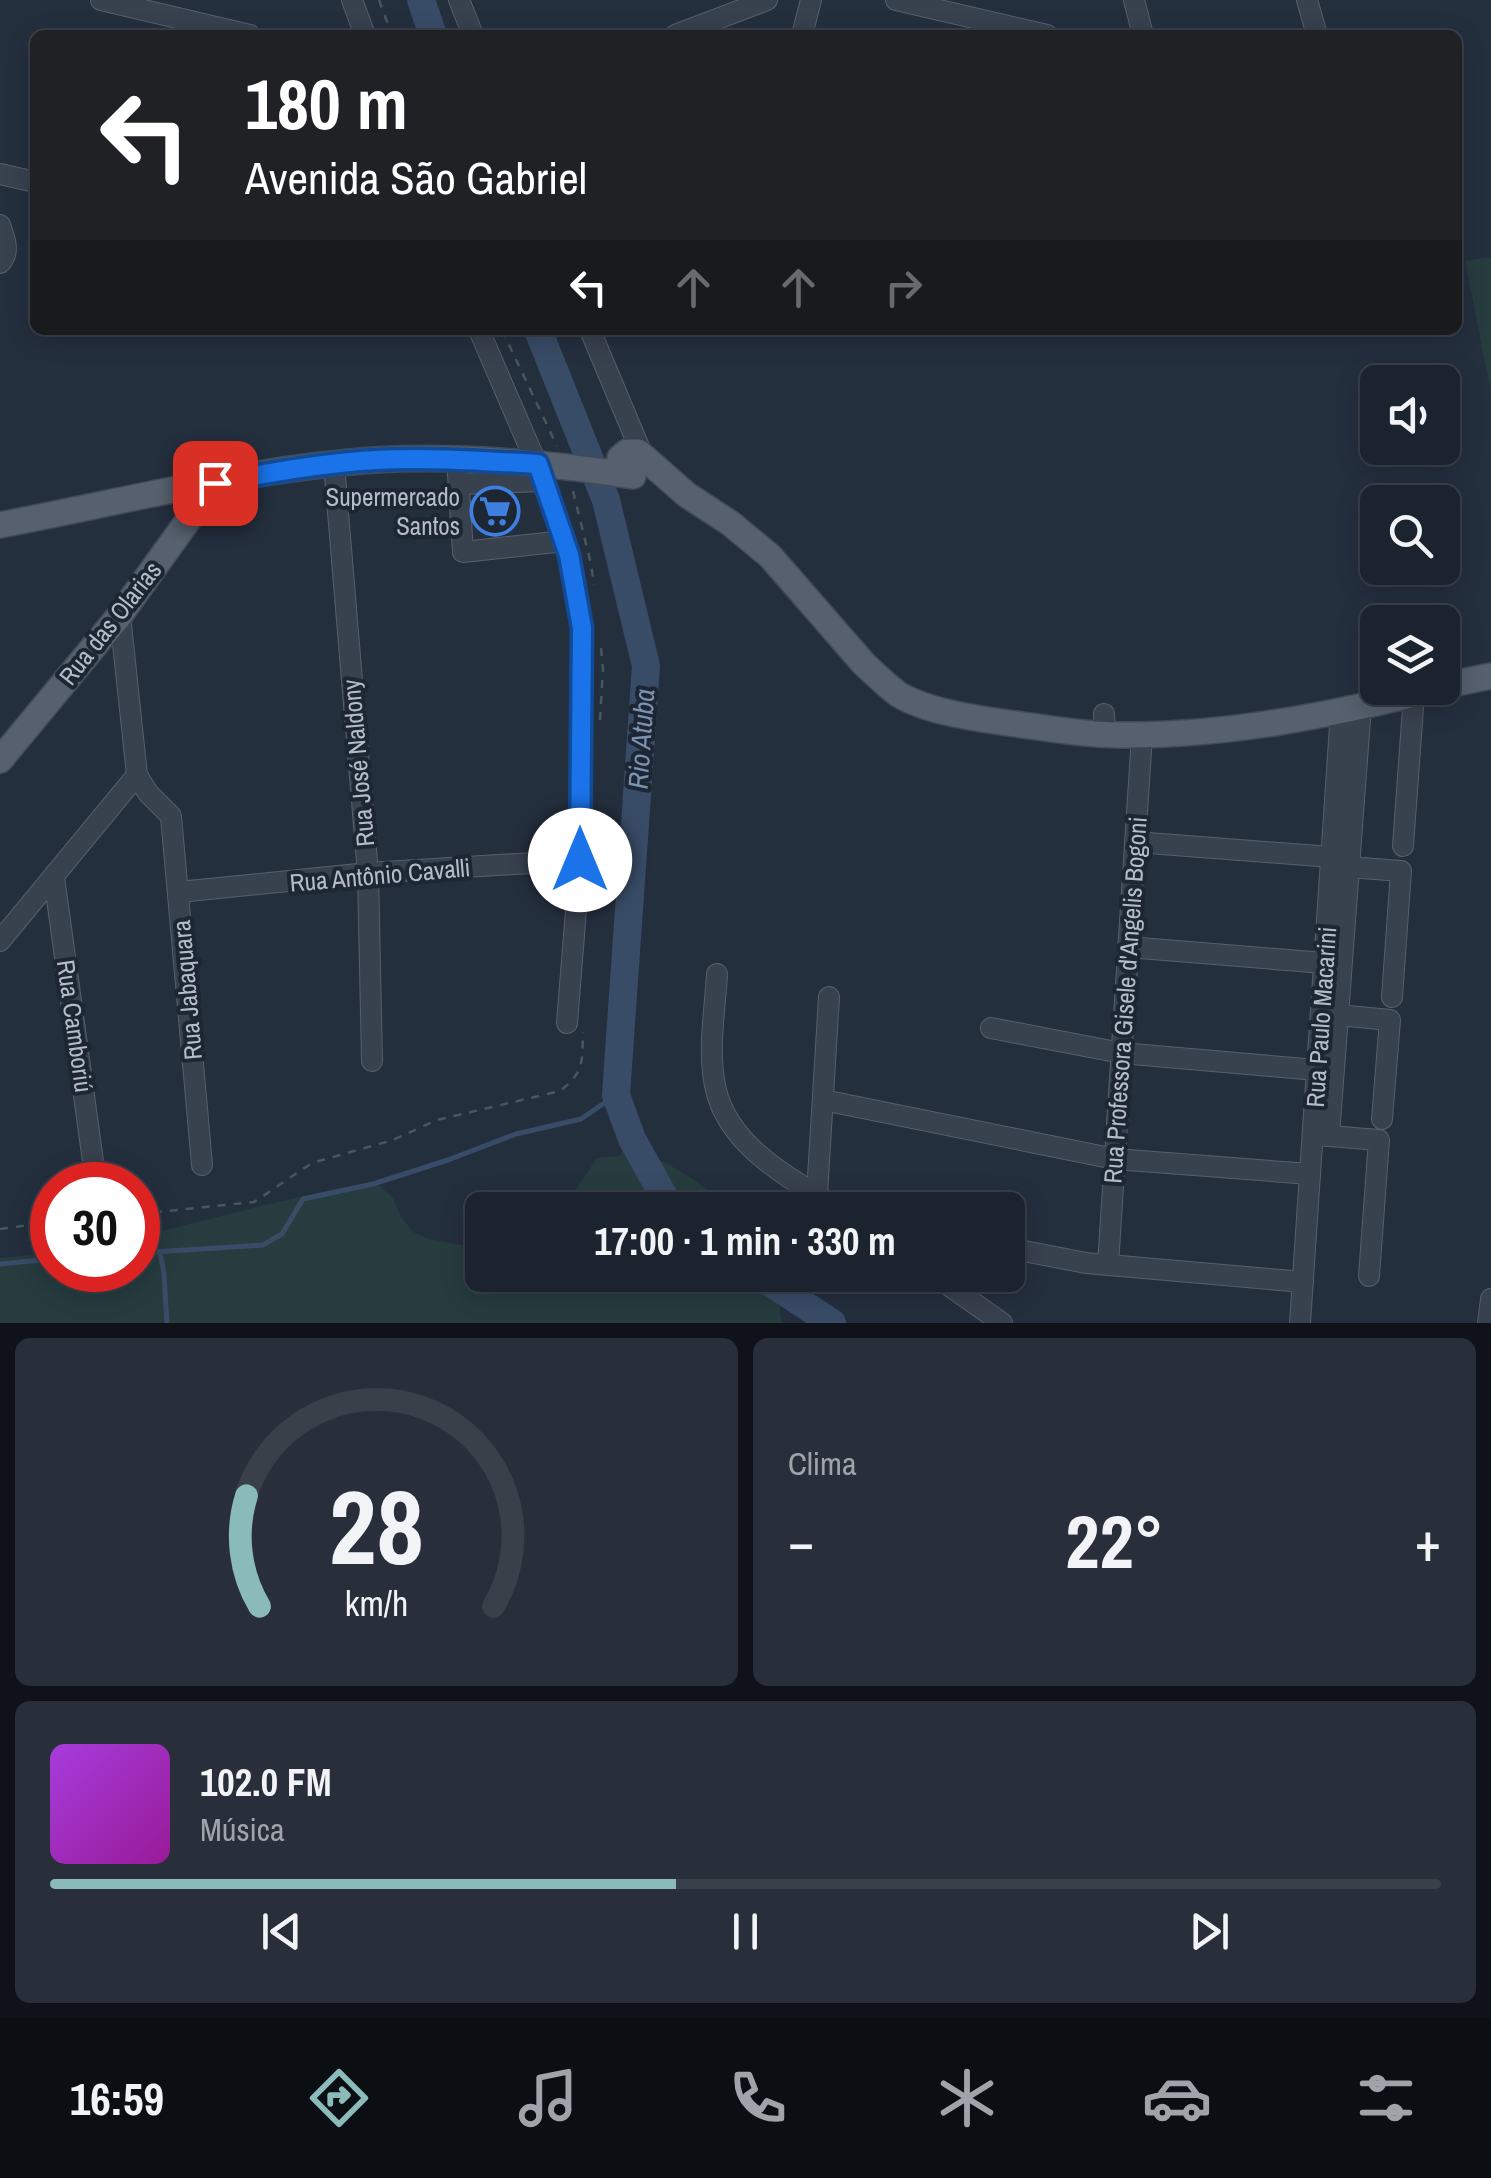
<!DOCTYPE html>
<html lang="pt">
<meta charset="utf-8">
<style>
:root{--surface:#1b232e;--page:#282f3a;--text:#f1f3f6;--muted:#a0a4aa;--line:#39404a;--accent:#8bbbb9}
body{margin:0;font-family:"Archivo Narrow",sans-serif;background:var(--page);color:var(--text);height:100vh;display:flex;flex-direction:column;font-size:38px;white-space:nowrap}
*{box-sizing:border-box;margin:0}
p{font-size:32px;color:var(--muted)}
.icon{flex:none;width:55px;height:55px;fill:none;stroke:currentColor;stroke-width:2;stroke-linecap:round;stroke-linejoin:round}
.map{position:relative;height:1323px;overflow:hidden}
.side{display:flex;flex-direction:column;gap:15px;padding:15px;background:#0f1319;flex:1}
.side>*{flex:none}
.guide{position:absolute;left:30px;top:30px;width:1432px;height:305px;border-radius:15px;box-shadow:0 5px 25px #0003,0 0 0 2px var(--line);background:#202124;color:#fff;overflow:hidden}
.controls{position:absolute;left:1360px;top:365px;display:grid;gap:20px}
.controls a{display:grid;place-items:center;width:100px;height:100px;border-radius:15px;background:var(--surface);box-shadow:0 5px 25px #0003,0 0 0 2px var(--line);font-size:50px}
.speed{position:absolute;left:30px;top:1162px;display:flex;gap:20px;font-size:50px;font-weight:700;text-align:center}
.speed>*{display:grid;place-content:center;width:130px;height:130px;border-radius:50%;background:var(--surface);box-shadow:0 5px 25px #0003,0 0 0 2px var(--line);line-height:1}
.speed .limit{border:15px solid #d22;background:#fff;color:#111}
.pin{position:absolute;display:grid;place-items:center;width:85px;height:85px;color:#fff;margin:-42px;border-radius:20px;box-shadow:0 5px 15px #0006}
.me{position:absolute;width:110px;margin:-55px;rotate:0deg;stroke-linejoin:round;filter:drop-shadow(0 0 8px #0008)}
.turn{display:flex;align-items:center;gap:35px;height:210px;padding:0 50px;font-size:45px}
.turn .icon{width:130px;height:130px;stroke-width:2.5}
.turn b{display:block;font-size:70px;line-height:85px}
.lanes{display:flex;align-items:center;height:95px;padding:0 50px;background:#0003;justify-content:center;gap:50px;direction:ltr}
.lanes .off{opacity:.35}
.big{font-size:75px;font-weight:700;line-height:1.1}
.side .tile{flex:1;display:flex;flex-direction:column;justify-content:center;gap:15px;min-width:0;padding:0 35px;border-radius:15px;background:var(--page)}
.side .dial{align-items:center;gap:0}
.dial svg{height:260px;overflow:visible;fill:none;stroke:var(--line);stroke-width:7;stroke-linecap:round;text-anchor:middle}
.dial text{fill:var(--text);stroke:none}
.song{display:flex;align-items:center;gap:30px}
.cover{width:120px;height:120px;border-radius:15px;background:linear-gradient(135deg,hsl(280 70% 55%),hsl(300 70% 35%))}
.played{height:10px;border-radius:5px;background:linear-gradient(90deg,var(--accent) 45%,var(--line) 45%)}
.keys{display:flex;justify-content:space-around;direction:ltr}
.heat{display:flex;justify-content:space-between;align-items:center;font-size:55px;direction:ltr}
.side .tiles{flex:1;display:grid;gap:15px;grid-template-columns:1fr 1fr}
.tile:last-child{grid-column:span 2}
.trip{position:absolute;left:465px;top:1192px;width:560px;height:100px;border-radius:15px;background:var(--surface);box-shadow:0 5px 25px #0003,0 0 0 2px var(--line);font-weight:700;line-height:100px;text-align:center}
.tab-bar{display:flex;height:160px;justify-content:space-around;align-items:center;background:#0b0e12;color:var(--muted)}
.tab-bar .icon{width:70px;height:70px}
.tab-bar .active{color:var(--accent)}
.tab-bar b{font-size:45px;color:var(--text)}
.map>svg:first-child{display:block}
</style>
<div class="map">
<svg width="1491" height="1323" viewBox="0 0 1491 1323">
<rect width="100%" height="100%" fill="#242f3e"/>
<g fill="#263c3f">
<path d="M1491,257V393L1465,261Z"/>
<path d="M628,1146C667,1160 702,1184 734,1210H562L597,1158L619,1156Z"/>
<path d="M376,1183L393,1198L401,1217L413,1232L429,1239L482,1249V1275H774L782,1323H0V1258L52,1253V1270H138V1237L265,1205L353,1185Z"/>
</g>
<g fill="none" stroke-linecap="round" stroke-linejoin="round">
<g stroke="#394c67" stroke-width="5">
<path d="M160,1252L164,1274L167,1323"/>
<path d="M138,1253L263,1245L282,1234L303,1199L373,1184L448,1160L516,1134L581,1119L616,1095"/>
<path d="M0,1264L52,1259"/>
</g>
<g stroke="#394c67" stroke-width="28">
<path d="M421,0L433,35"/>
<path d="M538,330L606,500L646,666L616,1095L632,1139L667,1202L675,1210"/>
<path d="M759,1275L832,1323"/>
</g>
<g stroke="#565f6c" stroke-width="22">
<g id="minor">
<path d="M101,0L250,35"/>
<path d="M352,0L365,35"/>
<path d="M459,0L473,35"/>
<path d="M896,0L1047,35"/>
<path d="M1134,0L1143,35"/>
<path d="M1307,0L1317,35"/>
<path d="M675,35L767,0"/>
<path d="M802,35L811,0"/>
<path d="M0,174L35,182"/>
<path d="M0,225C4,237 11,252 0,263"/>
<path d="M479,330L544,481L569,555L582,628L580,860L567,1023"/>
<path d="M590,330L642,454"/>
<path d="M457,459L463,552L564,541"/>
<path d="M334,464L368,873L372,1061"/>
<path d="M459,484L544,481"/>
<path d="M120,615L137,775L148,793L171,816L202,1165"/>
<path d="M1104,714L1105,735"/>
<path d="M1135,842L1332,857"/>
<path d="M1403,846L1414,694"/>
<path d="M1349,867L1401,871L1392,997"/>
<path d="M54,877L95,1176"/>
<path d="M179,892L368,873L580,860"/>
<path d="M0,941L137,775"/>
<path d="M1128,947L1324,963"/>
<path d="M717,974C715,1011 707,1053 716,1090C730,1149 794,1180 841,1210"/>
<path d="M1338,1015L1390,1020L1382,1119"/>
<path d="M991,1028L1121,1053L1317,1070"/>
<path d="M823,1100L1115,1159L1310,1174"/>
<path d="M1317,1135L1379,1140L1369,1276"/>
<path d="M1329,1136L1361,706"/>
<path d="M817,1194L829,997"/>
<path d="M1008,1248L1086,1263L1303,1282"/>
<path d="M1108,1265L1142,735"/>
<path d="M934,1275L1002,1323"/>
<path d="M1300,1323L1341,711"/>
<path d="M1488,1323L1491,1299"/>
</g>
</g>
<g stroke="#414a57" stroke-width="28">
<g id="major">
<path d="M627,475L619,466L620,458L627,452H638L687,495L730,523L770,556L864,664C875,674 886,685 898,694C929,713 981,719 1016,724C1051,729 1087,735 1122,735C1229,736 1336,714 1439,688"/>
<path d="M0,525C122,502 252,468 375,460C461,455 549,463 633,476"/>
<path d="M1442,686L1491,676"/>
<path d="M0,760L120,615L215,483"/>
</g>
</g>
<g stroke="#44595c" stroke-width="2.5" stroke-dasharray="8 8" stroke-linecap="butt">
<path d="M379,0L392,35"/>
<path d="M502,330L557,446"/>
<path d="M573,491L591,564L594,585"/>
<path d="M600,720L603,669L601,648"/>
<path d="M138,1214L254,1202L312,1163L393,1140L437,1120L560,1091C585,1072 582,1061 583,1032"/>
<path d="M0,1229L52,1222"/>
</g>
<use href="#minor" stroke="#38414e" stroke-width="20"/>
<use href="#major" stroke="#56606e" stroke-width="25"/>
</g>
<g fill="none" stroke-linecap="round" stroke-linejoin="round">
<g stroke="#114b97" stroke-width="25">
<path id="route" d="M215,483C268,473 322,463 376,460C430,457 484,461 538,464L569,555L582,628L580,860"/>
</g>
<use href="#route" stroke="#1a73e8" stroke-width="18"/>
</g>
<defs>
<g id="supermarket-ring" transform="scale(2.5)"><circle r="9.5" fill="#1d2633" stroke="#3f7fe0" stroke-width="1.5"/><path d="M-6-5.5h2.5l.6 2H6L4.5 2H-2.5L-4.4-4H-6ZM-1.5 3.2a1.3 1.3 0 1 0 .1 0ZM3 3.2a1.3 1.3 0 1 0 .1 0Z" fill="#3f7fe0"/></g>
</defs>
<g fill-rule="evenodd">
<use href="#supermarket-ring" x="495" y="511"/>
</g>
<g text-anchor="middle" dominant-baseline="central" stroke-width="8" stroke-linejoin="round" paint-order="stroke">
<g font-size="25" fill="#b4bcc9" stroke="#1d2633" text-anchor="end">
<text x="460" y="497">Supermercado<tspan x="460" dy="29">Santos</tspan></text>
</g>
<g font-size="25" fill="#b4bcc9" stroke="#1d2633">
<text transform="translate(110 623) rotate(-52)">Rua das Olarias</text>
<text transform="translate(358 763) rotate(-95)">Rua José Naldony</text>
<text transform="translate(380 875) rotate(-5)">Rua Antônio Cavalli</text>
<text transform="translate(187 990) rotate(-95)">Rua Jabaquara</text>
<text transform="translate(1125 1000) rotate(-86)">Rua Professora Gisele d'Angelis Bogoni</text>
<text transform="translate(1321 1017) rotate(-86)">Rua Paulo Macarini</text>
<text transform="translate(75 1026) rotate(82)">Rua Camboriú</text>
</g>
<g font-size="28" font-style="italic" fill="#7c92b1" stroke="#1d2633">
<text transform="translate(641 739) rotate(-86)">Rio Atuba</text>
</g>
</g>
</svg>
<div class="controls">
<a><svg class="icon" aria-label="sound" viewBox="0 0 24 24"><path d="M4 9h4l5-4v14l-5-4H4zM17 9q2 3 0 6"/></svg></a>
<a><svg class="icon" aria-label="search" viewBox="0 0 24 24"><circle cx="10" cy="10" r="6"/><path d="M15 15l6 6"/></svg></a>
<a><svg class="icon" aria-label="layers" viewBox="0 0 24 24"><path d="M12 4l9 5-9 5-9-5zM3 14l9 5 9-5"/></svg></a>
</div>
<div class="speed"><div class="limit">30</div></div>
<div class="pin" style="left:215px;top:483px;background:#d93025"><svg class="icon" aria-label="arrive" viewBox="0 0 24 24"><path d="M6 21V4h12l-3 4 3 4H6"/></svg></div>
<svg class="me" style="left:580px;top:860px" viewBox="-20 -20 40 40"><circle r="19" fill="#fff"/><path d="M0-13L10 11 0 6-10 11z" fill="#1a73e8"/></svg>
<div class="trip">17:00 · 1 min · 330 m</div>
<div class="guide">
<div class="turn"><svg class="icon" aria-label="left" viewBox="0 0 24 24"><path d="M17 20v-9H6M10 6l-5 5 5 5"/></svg><div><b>180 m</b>Avenida São Gabriel</div></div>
<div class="lanes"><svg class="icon" aria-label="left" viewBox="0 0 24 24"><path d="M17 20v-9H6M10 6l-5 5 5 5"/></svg><svg class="icon off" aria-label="ahead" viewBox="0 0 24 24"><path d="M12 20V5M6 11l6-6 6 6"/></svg><svg class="icon off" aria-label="ahead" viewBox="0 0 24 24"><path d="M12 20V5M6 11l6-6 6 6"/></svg><svg class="icon off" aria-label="right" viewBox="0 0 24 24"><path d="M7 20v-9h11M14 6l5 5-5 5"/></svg></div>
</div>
</div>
<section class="side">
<div class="tiles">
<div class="tile dial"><svg viewBox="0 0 100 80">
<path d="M14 69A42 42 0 1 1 86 69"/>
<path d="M14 69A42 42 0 0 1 10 35" stroke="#8bbbb9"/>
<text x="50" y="56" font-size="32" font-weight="700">28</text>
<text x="50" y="72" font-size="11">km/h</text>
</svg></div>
<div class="tile"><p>Clima</p>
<div class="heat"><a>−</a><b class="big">22°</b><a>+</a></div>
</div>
<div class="tile">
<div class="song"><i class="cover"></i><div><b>102.0 FM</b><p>Música</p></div></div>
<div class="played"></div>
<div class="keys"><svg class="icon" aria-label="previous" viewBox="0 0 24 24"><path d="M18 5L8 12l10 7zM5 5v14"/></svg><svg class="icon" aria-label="pause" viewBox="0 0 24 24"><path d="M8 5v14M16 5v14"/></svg><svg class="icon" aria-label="next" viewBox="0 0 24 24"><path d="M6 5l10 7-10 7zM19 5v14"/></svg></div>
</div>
</div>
</section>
<nav class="tab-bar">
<b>16:59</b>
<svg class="icon active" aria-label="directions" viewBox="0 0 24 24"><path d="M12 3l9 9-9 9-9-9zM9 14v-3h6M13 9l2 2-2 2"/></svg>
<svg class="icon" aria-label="music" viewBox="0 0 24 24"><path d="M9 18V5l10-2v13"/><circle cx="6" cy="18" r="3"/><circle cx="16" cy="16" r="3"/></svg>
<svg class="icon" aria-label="phone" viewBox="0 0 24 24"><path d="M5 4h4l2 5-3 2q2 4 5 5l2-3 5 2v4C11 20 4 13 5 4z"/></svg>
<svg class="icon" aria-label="climate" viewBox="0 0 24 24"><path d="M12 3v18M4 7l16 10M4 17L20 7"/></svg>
<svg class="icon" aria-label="car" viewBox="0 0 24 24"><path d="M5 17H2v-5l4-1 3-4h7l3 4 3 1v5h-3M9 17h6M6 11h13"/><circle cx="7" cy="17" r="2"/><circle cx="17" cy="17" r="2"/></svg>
<svg class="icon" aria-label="filters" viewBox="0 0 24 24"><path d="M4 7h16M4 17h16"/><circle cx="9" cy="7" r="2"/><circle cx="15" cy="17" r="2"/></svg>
</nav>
